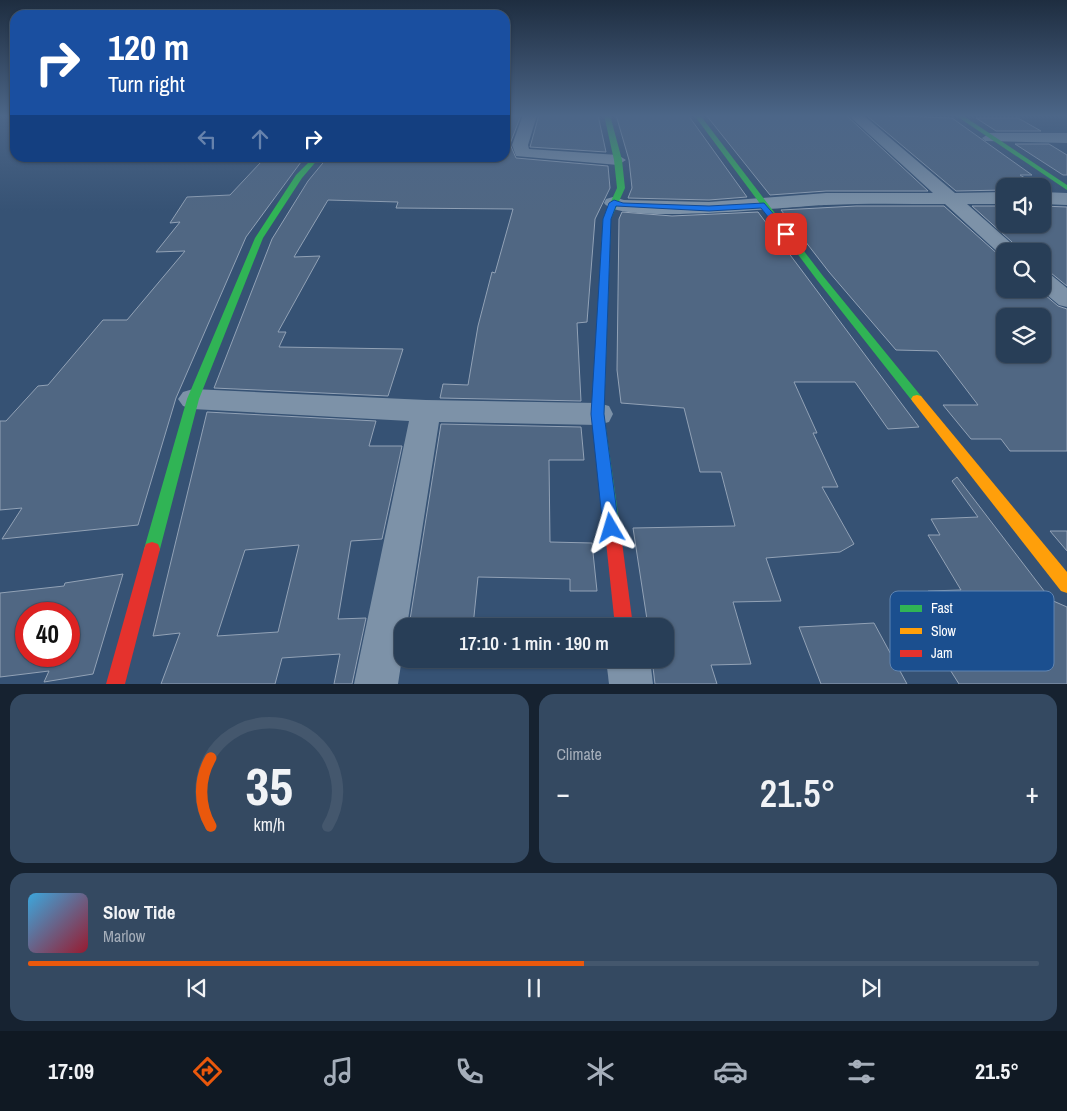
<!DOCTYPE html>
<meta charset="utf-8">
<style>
:root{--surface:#283e57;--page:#344961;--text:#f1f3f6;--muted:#a5aeba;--line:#44576d;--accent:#ea580c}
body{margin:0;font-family:"Archivo Narrow",sans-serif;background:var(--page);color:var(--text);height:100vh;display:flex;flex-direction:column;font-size:19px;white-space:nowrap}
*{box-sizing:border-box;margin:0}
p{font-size:16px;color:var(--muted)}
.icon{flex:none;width:28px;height:28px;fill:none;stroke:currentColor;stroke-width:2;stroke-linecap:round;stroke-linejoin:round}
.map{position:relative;height:684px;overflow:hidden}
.panel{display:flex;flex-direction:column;gap:10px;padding:10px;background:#162230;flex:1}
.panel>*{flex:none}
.guide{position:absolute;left:10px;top:10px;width:500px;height:152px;border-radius:15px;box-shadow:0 1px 4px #0004,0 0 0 1px var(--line);background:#1a4fa0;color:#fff;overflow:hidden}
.buttons{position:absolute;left:996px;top:178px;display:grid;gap:10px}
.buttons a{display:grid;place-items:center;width:55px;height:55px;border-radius:10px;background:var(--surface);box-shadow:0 1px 4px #0004,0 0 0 1px var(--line);font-size:25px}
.speed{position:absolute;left:15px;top:602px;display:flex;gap:10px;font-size:25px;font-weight:700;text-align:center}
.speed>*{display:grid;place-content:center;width:65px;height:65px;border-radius:50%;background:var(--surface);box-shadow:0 1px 4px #0004,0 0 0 1px var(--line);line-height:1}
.speed .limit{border:8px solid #d22;background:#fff;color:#111}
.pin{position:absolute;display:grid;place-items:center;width:42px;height:42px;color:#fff;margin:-21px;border-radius:10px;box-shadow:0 2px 8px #0006}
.me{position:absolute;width:55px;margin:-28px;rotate:353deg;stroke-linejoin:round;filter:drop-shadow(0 0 4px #0008)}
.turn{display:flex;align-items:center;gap:18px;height:105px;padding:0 15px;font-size:22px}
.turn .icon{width:65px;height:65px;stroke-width:2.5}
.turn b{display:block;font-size:35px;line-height:42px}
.lanes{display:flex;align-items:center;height:48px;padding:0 15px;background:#0003;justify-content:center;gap:25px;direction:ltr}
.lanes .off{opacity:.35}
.big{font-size:38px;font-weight:600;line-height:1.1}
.panel .tile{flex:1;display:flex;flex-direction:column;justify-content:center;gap:8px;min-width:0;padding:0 18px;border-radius:15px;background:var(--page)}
.panel .dial{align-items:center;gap:0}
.dial svg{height:130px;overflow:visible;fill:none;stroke:var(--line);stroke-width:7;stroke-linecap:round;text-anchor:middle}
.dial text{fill:var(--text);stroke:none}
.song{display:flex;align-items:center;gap:15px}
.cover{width:60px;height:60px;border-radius:8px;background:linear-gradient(135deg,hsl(200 70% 55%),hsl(350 70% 35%))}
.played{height:5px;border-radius:2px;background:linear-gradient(90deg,var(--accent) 55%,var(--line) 55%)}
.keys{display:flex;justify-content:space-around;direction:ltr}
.heat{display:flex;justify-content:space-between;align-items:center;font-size:28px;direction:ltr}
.panel .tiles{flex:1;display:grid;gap:10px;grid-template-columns:1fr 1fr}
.tile:last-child{grid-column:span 2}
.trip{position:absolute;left:394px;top:618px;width:280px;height:50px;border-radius:15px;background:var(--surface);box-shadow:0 1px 4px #0004,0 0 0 1px var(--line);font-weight:600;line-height:50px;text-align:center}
.tabs{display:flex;height:80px;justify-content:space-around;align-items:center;background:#101923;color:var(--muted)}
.tabs .icon{width:35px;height:35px}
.tabs .current{color:var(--accent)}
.tabs b{font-size:22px;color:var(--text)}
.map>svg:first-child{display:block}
</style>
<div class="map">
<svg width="1067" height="684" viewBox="0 0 1067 684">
<rect width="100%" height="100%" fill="#365274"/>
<g fill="#506783" stroke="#92a2b6" fill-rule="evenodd">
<path d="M505,115H521L510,144L516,158L608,166L610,188L595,219L587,322L577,323L581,401L440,398L443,384L468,385L478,326L492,272L495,273L513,209L396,208L398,202L328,200L294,257L320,256L278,332H286L279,347L403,349L388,396L214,388L272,239L308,181L327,158H505Z"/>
<path d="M539,115H598L606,152L530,147Z"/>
<path d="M616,115H688L747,197L709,200L628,198L632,188L629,160Z"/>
<path d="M706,115H846L928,191H826L770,195Z"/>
<path d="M866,115L952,118L1032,175H1020L1038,186H1005V190L956,191Z"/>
<path d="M976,118H1018L1041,131H996Z"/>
<path d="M1015,144H1049L1067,155V175H1063Z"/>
<path d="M261,162H301L246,237L176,398L138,525L2,539L22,508L0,510V421H6L38,386L48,385L103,320H127L185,251L156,252L180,222L170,223L187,197L230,195Z"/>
<path d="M856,206H944L1001,257L1005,258V289H1038L1058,306L1067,309V451H1010L1001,439H971L943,405H978L937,351L896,350L829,272L781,210ZM1005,316H1042V354H1005Z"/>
<path d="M972,206H1005V224H1042V206L1067,207V286L1051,273L1042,270V251H1022Z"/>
<path d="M622,212L672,216L758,212L919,427L888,429L855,382H794L817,433H813L838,487H822L854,544L840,552L766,558L781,601L733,602L751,664L711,665L717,684H655L652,659H665V626H648L633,528L735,526L721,472H700L684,408L621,403L617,370L619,219Z"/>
<path d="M207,412L376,421L369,446H402L382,539L351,541L338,619L366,618L352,684H334L340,654L282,658L275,684H161L180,633L153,636ZM299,545L278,632L217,636L245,550Z"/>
<path d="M441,424L581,427L584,460H549L550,542L592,543L597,591H570V579L478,577L473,626H409Z"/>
<path d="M957,477L1051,600L1067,607V684H959L920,622L944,621L928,591L961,590L928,535H940L931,519L978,517L952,481Z"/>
<path d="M1050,531H1067V551Z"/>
<path d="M123,574L93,674L44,682L49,671L0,677V593L64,586L65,583ZM26,614H69V656H26Z"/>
<path d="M874,623L907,684H821L799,627Z"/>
</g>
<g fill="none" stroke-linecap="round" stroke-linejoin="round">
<g fill="#7d92a8" fill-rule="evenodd">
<path d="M523,115H537L528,145L529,149L618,155L626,160L618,165L516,156L512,145Z"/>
<path d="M848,115H863L955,193L1005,192V204H967L1020,251H1005V256H1002L945,204C906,204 866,203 826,205C793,206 619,226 604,203L606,199L613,197L624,200L709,202L826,193H933Z"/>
<path d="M990,133H1067V143L985,141L982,138Z"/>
<path d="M1042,192L1067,193V205L1042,204Z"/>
<path d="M1042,272L1050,274L1067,288V307L1059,305L1040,289H1042Z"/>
<path d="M193,389L426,400L598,403L609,406L613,414L609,422L598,425L439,422L407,626H402V658L398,684H354L409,421L193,409L183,406L178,399L183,392Z"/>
<path d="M606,659H650L653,684H609Z"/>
</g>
<g fill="#30b455" fill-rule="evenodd">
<path d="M604,115H610L622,160L625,188L611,219L604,414L622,542L620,547L614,549L608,547L606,542L592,414L603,219L617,188L614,160Z"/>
<path d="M694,115H700L823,276L921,396L923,399L921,402H913L817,280Z"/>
<path d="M955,115H962L1067,185V190Z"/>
<path d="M313,158H319L302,178L263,238L199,399L160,549L158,554L152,556L146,554L144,549L187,399L255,238L296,175Z"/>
</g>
<path fill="#ff9f0a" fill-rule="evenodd" d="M917,395L921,396L1067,572V593L1061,591L913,402L911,399L913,396Z"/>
<g fill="#e5322d" fill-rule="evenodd">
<path d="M614,535L620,537L622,542L633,626H615L606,542L608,537Z"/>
<path d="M152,542L158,544L160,549L125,684H106L144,549L146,544Z"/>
</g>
</g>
<linearGradient id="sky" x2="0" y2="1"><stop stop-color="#1e2d40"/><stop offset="0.55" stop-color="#4c6688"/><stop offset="1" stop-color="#4c6688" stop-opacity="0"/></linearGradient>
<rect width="1067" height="211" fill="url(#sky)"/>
<path fill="#1a73e8" stroke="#114b97" d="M614,200L623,203L709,206L764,203L791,234L783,236L761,208L709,211L616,206L611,219L604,414L619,528L617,533L611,535L606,533L603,528L591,414L603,219L609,203Z"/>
<rect x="890" y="591" width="164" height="80" rx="8" fill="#1b4f8f" stroke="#5f84b1" stroke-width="1"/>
<rect x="900" y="605" width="22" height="7" fill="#30b455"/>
<rect x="900" y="628" width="22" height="6" fill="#ff9f0a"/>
<rect x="900" y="650" width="22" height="7" fill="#e5322d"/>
<g font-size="14" fill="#fff">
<text x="931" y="613">Fast</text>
<text x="931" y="636">Slow</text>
<text x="931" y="658">Jam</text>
</g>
</svg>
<div class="buttons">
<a><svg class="icon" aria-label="sound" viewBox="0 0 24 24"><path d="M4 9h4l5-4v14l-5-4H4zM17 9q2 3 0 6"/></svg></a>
<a><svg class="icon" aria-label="search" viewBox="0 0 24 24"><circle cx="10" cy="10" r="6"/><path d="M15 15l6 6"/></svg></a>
<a><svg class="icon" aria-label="layers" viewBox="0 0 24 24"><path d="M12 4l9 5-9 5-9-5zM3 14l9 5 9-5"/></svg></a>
</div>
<div class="speed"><div class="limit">40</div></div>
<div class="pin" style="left:786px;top:234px;background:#d93025"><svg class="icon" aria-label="arrive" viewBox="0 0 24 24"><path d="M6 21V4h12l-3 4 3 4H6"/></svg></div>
<svg class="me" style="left:611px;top:528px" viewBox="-20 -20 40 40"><path d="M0-17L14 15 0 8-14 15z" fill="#1a73e8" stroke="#fff" stroke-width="4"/></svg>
<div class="trip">17:10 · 1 min · 190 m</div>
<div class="guide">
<div class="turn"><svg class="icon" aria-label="right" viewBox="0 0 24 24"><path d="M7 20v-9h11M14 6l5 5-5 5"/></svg><div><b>120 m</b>Turn right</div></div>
<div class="lanes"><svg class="icon off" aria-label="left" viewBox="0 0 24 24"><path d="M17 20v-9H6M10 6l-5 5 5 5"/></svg><svg class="icon off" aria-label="ahead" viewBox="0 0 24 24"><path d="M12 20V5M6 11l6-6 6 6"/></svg><svg class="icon" aria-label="right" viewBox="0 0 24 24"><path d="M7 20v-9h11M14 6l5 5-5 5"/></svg></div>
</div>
</div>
<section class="panel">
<div class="tiles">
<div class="tile dial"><svg viewBox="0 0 100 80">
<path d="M14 69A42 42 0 1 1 86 69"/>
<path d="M14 69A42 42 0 0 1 14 27" stroke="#ea580c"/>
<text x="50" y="56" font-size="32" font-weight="700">35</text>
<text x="50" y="72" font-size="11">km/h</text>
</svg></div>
<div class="tile"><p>Climate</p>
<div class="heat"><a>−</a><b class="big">21.5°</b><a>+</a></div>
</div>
<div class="tile">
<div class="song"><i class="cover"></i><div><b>Slow Tide</b><p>Marlow</p></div></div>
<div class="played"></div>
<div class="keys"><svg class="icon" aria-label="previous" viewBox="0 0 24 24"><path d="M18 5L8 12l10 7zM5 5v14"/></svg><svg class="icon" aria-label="pause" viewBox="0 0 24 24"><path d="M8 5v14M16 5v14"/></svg><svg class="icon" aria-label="next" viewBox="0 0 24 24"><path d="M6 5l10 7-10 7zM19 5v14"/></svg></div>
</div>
</div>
</section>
<nav class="tabs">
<b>17:09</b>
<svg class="icon current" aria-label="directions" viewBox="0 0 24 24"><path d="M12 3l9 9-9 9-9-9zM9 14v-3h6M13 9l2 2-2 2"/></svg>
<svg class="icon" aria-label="music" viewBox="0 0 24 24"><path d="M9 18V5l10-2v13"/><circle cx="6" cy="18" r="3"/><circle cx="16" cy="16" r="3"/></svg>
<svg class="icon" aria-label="phone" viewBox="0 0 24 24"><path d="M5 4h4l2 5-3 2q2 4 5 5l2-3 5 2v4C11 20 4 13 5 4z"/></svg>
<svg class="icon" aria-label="climate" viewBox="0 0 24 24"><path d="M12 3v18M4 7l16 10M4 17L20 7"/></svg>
<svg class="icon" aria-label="car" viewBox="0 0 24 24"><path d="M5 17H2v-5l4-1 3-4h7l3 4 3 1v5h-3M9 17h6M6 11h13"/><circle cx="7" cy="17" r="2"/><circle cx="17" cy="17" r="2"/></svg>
<svg class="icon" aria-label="filters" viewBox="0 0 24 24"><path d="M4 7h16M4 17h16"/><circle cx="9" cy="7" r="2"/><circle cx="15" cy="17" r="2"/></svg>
<b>21.5°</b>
</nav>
